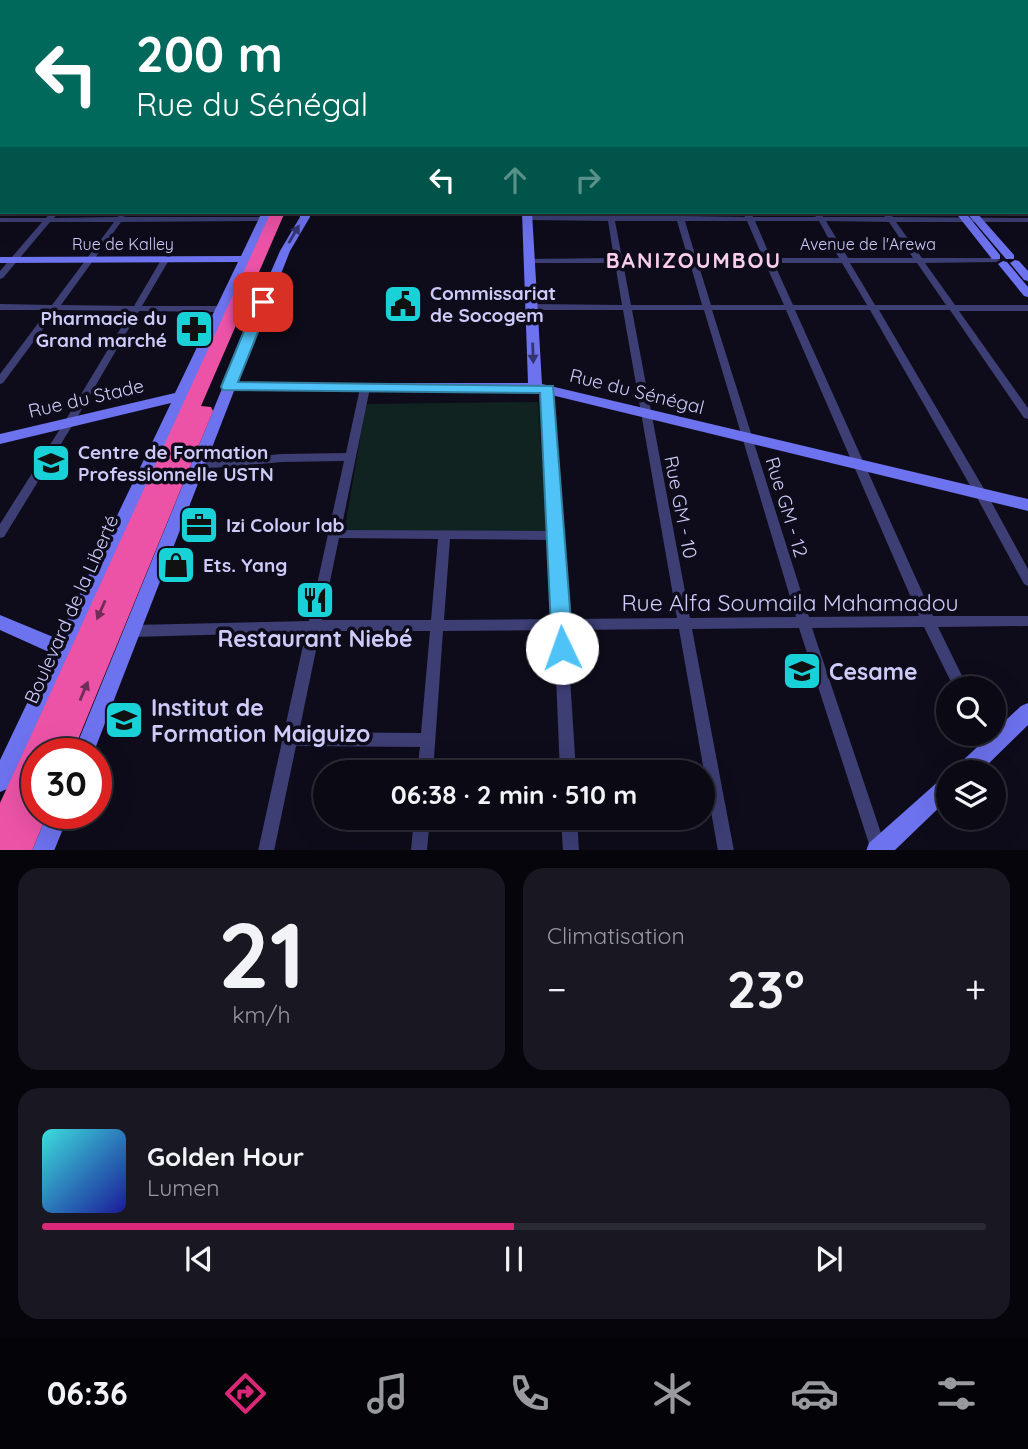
<!DOCTYPE html>
<html lang="fr">
<meta charset="utf-8">
<style>
:root{--surface:#0a0914;--page:#181722;--text:#f1f3f6;--muted:#999aa0;--line:#2a2a34;--accent:#db2777}
body{margin:0;font-family:Quicksand,sans-serif;background:var(--page);color:var(--text);height:100vh;display:flex;flex-direction:column;font-size:26px;white-space:nowrap}
*{box-sizing:border-box;margin:0}
p{font-size:23px;color:var(--muted)}
.icon{flex:none;width:38px;height:38px;fill:none;stroke:currentColor;stroke-width:2;stroke-linecap:round;stroke-linejoin:round}
.map{position:relative;height:850px;overflow:hidden}
.details{display:flex;flex-direction:column;gap:18px;padding:18px;background:#06050b;flex:1}
.details>*{flex:none}
.top-card{position:absolute;left:0px;top:0px;width:1029px;height:214px;box-shadow:0 7px 28px #0002,0 0 0 2px var(--line);background:#00695c;color:#fff;overflow:hidden}
.controls{position:absolute;left:936px;top:676px;display:grid;gap:14px}
.controls a{display:grid;place-items:center;width:70px;height:70px;border-radius:50%;background:var(--surface);box-shadow:0 7px 28px #0002,0 0 0 2px var(--line);font-size:35px}
.speed{position:absolute;left:21px;top:738px;display:flex;gap:14px;font-size:35px;font-weight:700;text-align:center}
.speed>*{display:grid;place-content:center;width:91px;height:91px;border-radius:50%;background:var(--surface);box-shadow:0 7px 28px #0002,0 0 0 2px var(--line);line-height:1}
.speed .limit{border:10px solid #d22;background:#fff;color:#111}
.pin{position:absolute;display:grid;place-items:center;width:60px;height:60px;color:#fff;margin:-30px;border-radius:14px;box-shadow:0 4px 10px #0006}
.me{position:absolute;width:77px;margin:-38px;rotate:357deg;stroke-linejoin:round;filter:drop-shadow(0 0 5px #0008)}
.turn{display:flex;align-items:center;gap:24px;height:147px;padding:0 21px;font-size:32px}
.turn .icon{width:91px;height:91px;stroke-width:2.5}
.turn b{display:block;font-size:49px;line-height:60px}
.lanes{display:flex;align-items:center;height:66px;padding:0 21px;background:#0003;justify-content:center;gap:35px;direction:ltr}
.lanes .off{opacity:.35}
.big{font-size:52px;font-weight:700;line-height:1.1}
.details .tile{flex:1;display:flex;flex-direction:column;justify-content:center;gap:10px;min-width:0;padding:0 24px;border-radius:21px;background:var(--page)}
.details .dial{align-items:center;gap:0}
.dial b{font-size:91px;line-height:1}
.song{display:flex;align-items:center;gap:21px}
.cover{width:84px;height:84px;border-radius:10px;background:linear-gradient(135deg,hsl(180 70% 55%),hsl(240 70% 35%))}
.played{height:7px;border-radius:4px;background:linear-gradient(90deg,var(--accent) 50%,var(--line) 50%)}
.keys{display:flex;justify-content:space-around;direction:ltr}
.heat{display:flex;justify-content:space-between;align-items:center;font-size:38px;direction:ltr}
.details .tiles{flex:1;display:grid;gap:18px;grid-template-columns:1fr 1fr}
.tile:last-child{grid-column:span 2}
.trip{position:absolute;left:313px;top:760px;width:402px;height:70px;border-radius:35px;background:var(--surface);box-shadow:0 7px 28px #0002,0 0 0 2px var(--line);font-weight:700;line-height:70px;text-align:center}
.dock{display:flex;height:112px;justify-content:space-around;align-items:center;background:#040408;color:var(--muted)}
.dock .icon{width:49px;height:49px}
.dock .current{color:var(--accent)}
.dock b{font-size:32px;color:var(--text)}
.map>svg:first-child{display:block}
</style>
<div class="map">
<svg width="1028" height="851" viewBox="0 0 1028 851">
<rect width="100%" height="100%" fill="#0e0c1a"/>
<path fill="#102321" d="M538,402L547,531L344,533L366,404Z"/>
<g fill="none" stroke-linecap="round" stroke-linejoin="round">
<g fill="#3c3e74" fill-rule="evenodd">
<path d="M308,0H314L306,2Z"/>
<path d="M319,0H323L322,2H318Z"/>
<path d="M445,0H449L448,2H444Z"/>
<rect x="486" y="0" width="4" height="2"/>
<rect x="527" y="0" width="4" height="2"/>
<rect x="839" y="0" width="4" height="2"/>
<path d="M878,0H882L881,2H877Z"/>
<path d="M623,1H648L650,2H621Z"/>
<rect x="1027" y="27" width="1" height="3"/>
<rect x="0" y="29" width="2" height="2"/>
<rect x="0" y="40" width="2" height="4"/>
<rect x="1027" y="45" width="1" height="4"/>
<path d="M2,53V57L0,58V54Z"/>
<rect x="1027" y="55" width="1" height="4"/>
<rect x="0" y="69" width="2" height="4"/>
<rect x="0" y="89" width="2" height="4"/>
<rect x="1027" y="109" width="1" height="4"/>
<rect x="1027" y="129" width="1" height="4"/>
<path d="M2,134V138L0,139V135Z"/>
<rect x="1027" y="191" width="1" height="4"/>
<rect x="0" y="195" width="2" height="5"/>
<path d="M51,212H59L54,218L117,217L121,215L125,217H264L268,219L264,221L121,222L61,305L134,306L161,260L165,258L169,260L142,306H220L224,309L220,312L139,311L75,421L4,537L0,538V524L65,421L131,311L57,310L3,383L0,384V374L48,310H0V304L52,305L114,222H50L3,278L0,279V271L42,222H0V218H46Z"/>
<path d="M606,212H614L615,216H676L674,212H682L683,216L745,217L743,212H751L753,217H816L814,214L818,212H821L823,217H885L883,214L887,212L893,217L1028,218V222H896L922,258H996L1000,260L996,262L925,263L955,305H1028V311H959L1028,408V419L1024,418L950,310H879L987,494L1028,569V586L1024,584L975,494L870,310H795L933,616H1028V626L938,627L968,688H954L924,627L812,628L887,851L871,850L799,628L692,629L734,851H718L679,629L567,630L576,772H560L554,630L443,631L433,772H417L420,747L296,746L274,851H258L306,632L133,637L128,635L126,631L128,627L133,625L309,621L344,461L282,462L200,469L194,465L196,462L282,454L346,453L360,388L365,385L370,388L341,530L549,531L542,389L543,387H551L561,533L563,536L561,539L566,619L677,618L623,310H532L528,307L532,304L622,305L615,263H529L525,261L529,259L614,258L608,221L528,220L524,218L528,216H607ZM615,221H677L688,258H622ZM685,221H747L763,258H696ZM755,221H819L839,258H771ZM826,221L889,222L913,258H848ZM623,263H690L702,305H631ZM698,263H765L784,305H711ZM774,263H842L867,305H793ZM850,263H917L946,305H875ZM632,310H704L796,617L690,618ZM712,310H786L919,616L809,617ZM339,538L438,539L431,620H322ZM450,539L549,540L553,619L444,620ZM320,631H430L421,733L299,732Z"/>
<path d="M414,817H430L427,851H411Z"/>
<path d="M561,817H577L579,851H563Z"/>
</g>
<g fill="#6d72ee" fill-rule="evenodd">
<path d="M0,15L2,16V20L0,19Z"/>
<rect x="1027" y="98" width="1" height="4"/>
<path d="M0,125H2L0,131Z"/>
<rect x="1027" y="173" width="1" height="6"/>
<path d="M262,212H272L7,789L0,792V760L51,653L0,630V615L58,639L171,403L0,444V434L175,393L238,262L0,263V257L241,256Z"/>
<path d="M300,212H310V217L290,251L238,383H528L522,212H532L542,384L1028,499V511L535,391H234L93,754H73L250,320L280,251L300,217Z"/>
<path d="M955,212H965L1000,255V259H992Z"/>
<path d="M966,212H976L1014,255V259H1006Z"/>
<path d="M1015,260L1019,261L1028,271V281L1024,280L1010,263Z"/>
<path d="M1003,261L1007,262L1028,287V297L1024,296L998,264Z"/>
<path d="M1028,703V725L980,772H955L958,765L1021,706Z"/>
<path d="M948,776V799L894,851H866L869,843L941,779Z"/>
<path d="M47,814H69L54,851H32Z"/>
</g>
<g fill="#ae5eed" fill-rule="evenodd">
<path d="M556,0H564L566,2H557Z"/>
<rect x="1027" y="182" width="1" height="7"/>
</g>
<g fill="#ec53a7" fill-rule="evenodd">
<rect x="371" y="0" width="8" height="2"/>
<path d="M271,212H285L201,406L211,407L213,411L72,754H37V814H47L32,851H0V803Z"/>
</g>
</g>
<defs><path id="oneway-solid" d="M-6-.8H1V-3.2L6.5 0L1 3.2V.8H-6Z" transform="scale(1.75)"/></defs>
<g fill="#34356f">
<use href="#oneway-solid" transform="translate(294 234) rotate(-60)"/>
<use href="#oneway-solid" transform="translate(533 353) rotate(88)"/>
</g>
<g fill="#722c59">
<use href="#oneway-solid" transform="translate(101 610) rotate(114)"/>
<use href="#oneway-solid" transform="translate(84 691) rotate(-67)"/>
</g>
<path fill="#4fc3f7" stroke="#337fa1" stroke-width="2" d="M263,298L270,302L238,382L553,386L573,648L570,654L562,656L555,654L552,648L540,393L223,390L221,387L256,302Z"/>
<defs>
<g id="civic-square" transform="scale(2.0125)"><rect x="-9" y="-9" width="18" height="18" rx="4" fill="#18d2d8" stroke="#0e0c1a"/><path d="M-.6-6.5H3V-4.5H.6V-3L4-1V1h2V6H-6V1h2V-1L-.6-3ZM-1.2 2.5V6h2.4V2.5Z" fill="#111"/></g>
<g id="pharmacy-square" transform="scale(2.0125)"><rect x="-9" y="-9" width="18" height="18" rx="4" fill="#18d2d8" stroke="#0e0c1a"/><path d="M-2-6h4v4h4v4h-4v4h-4v-4h-4v-4h4Z" fill="#111"/></g>
<g id="university-square" transform="scale(2.0125)"><rect x="-9" y="-9" width="18" height="18" rx="4" fill="#18d2d8" stroke="#0e0c1a"/><path d="M0-5L7-2L0 1L-7-2ZM-4 1L0 2.5L4 1V4Q0 6-4 4Z" fill="#111"/></g>
<g id="office-square" transform="scale(2.0125)"><rect x="-9" y="-9" width="18" height="18" rx="4" fill="#18d2d8" stroke="#0e0c1a"/><path d="M-6-3h4V-5.5h4V-3h4V5H-6ZM-1-4.5V-3h2v-1.5ZM-6 0V1H6V0Z" fill="#111"/></g>
<g id="shop-square" transform="scale(2.0125)"><rect x="-9" y="-9" width="18" height="18" rx="4" fill="#18d2d8" stroke="#0e0c1a"/><path d="M-5-2.5h2.3a2.7 3.5 0 0 1 5.4 0H5L5.5 6h-11ZM-1.5-2.5h3a1.5 2.3 0 0 0-3 0Z" fill="#111"/></g>
<g id="restaurant-square" transform="scale(2.0125)"><rect x="-9" y="-9" width="18" height="18" rx="4" fill="#18d2d8" stroke="#0e0c1a"/><path d="M-5-6h1v4h1v-4h1v4h1v-4h1v5L-1.5 .5V6h-2V.5L-5-1ZM5-6V6H3V1.5H1.5Q1.5-4 5-6Z" fill="#111"/></g>
</defs>
<g fill-rule="evenodd">
<use href="#civic-square" x="403" y="304"/>
<use href="#pharmacy-square" x="194" y="329"/>
<use href="#university-square" x="51" y="463"/>
<use href="#office-square" x="199" y="525"/>
<use href="#shop-square" x="176" y="565"/>
<use href="#restaurant-square" x="315" y="600"/>
<use href="#university-square" x="802" y="671"/>
<use href="#university-square" x="124" y="720"/>
</g>
<g text-anchor="middle" dominant-baseline="central" stroke-width="7" stroke-linejoin="round" paint-order="stroke">
<g font-size="16" fill="#cdcbf9" stroke="#0e0c1a">
<text x="123" y="244">Rue de Kalley</text>
<text x="868" y="244">Avenue de l'Arewa</text>
</g>
<g font-size="19" font-weight="bold" fill="#cdcbf9" stroke="#0e0c1a" text-anchor="start">
<text x="430" y="293">Commissariat<tspan x="430" dy="22">de Socogem</tspan></text>
<text x="167" y="318" text-anchor="end">Pharmacie du<tspan x="167" dy="22">Grand marché</tspan></text>
<text x="78" y="452">Centre de Formation<tspan x="78" dy="22">Professionnelle USTN</tspan></text>
<text x="226" y="525">Izi Colour lab</text>
<text x="203" y="565">Ets. Yang</text>
</g>
<g font-size="19" fill="#cdcbf9" stroke="#0e0c1a">
<text transform="translate(637 391) rotate(14)">Rue du Sénégal</text>
<text transform="translate(86 398) rotate(-13)">Rue du Stade</text>
<text transform="translate(681 507) rotate(79)">Rue GM - 10</text>
<text transform="translate(787 507) rotate(73)">Rue GM - 12</text>
<text transform="translate(71 609) rotate(-66)">Boulevard de la Liberté</text>
</g>
<g font-size="21" font-weight="bold" letter-spacing="2" fill="#f9cdec" stroke="#0e0c1a">
<text x="694" y="260">BANIZOUMBOU</text>
</g>
<g font-size="23" fill="#cdcbf9" stroke="#0e0c1a">
<text x="790" y="602">Rue Alfa Soumaila Mahamadou</text>
</g>
<g font-size="23" font-weight="bold" fill="#cdcbf9" stroke="#0e0c1a" text-anchor="start">
<text x="315" y="638" text-anchor="middle">Restaurant Niebé</text>
<text x="829" y="671">Cesame</text>
<text x="151" y="707">Institut de<tspan x="151" dy="26">Formation Maiguizo</tspan></text>
</g>
</g>
</svg>
<div class="controls">
<a><svg class="icon" aria-label="search" viewBox="0 0 24 24"><circle cx="10" cy="10" r="6"/><path d="M15 15l6 6"/></svg></a>
<a><svg class="icon" aria-label="layers" viewBox="0 0 24 24"><path d="M12 4l9 5-9 5-9-5zM3 14l9 5 9-5"/></svg></a>
</div>
<div class="speed"><div class="limit">30</div></div>
<div class="pin" style="left:263px;top:302px;background:#d93025"><svg class="icon" aria-label="arrive" viewBox="0 0 24 24"><path d="M6 21V4h12l-3 4 3 4H6"/></svg></div>
<svg class="me" style="left:562px;top:648px" viewBox="-20 -20 40 40"><circle r="19" fill="#fff"/><path d="M0-13L10 11 0 6-10 11z" fill="#4fc3f7"/></svg>
<div class="trip">06:38 · 2 min · 510 m</div>
<div class="top-card">
<div class="turn"><svg class="icon" aria-label="left" viewBox="0 0 24 24"><path d="M17 20v-9H6M10 6l-5 5 5 5"/></svg><div><b>200 m</b>Rue du Sénégal</div></div>
<div class="lanes"><svg class="icon" aria-label="left" viewBox="0 0 24 24"><path d="M17 20v-9H6M10 6l-5 5 5 5"/></svg><svg class="icon off" aria-label="ahead" viewBox="0 0 24 24"><path d="M12 20V5M6 11l6-6 6 6"/></svg><svg class="icon off" aria-label="right" viewBox="0 0 24 24"><path d="M7 20v-9h11M14 6l5 5-5 5"/></svg></div>
</div>
</div>
<section class="details">
<div class="tiles">
<div class="tile dial"><b>21</b><p>km/h</p></div>
<div class="tile"><p>Climatisation</p>
<div class="heat"><a>−</a><b class="big">23°</b><a>+</a></div>
</div>
<div class="tile">
<div class="song"><i class="cover"></i><div><b>Golden Hour</b><p>Lumen</p></div></div>
<div class="played"></div>
<div class="keys"><svg class="icon" aria-label="previous" viewBox="0 0 24 24"><path d="M18 5L8 12l10 7zM5 5v14"/></svg><svg class="icon" aria-label="pause" viewBox="0 0 24 24"><path d="M8 5v14M16 5v14"/></svg><svg class="icon" aria-label="next" viewBox="0 0 24 24"><path d="M6 5l10 7-10 7zM19 5v14"/></svg></div>
</div>
</div>
</section>
<nav class="dock">
<b>06:36</b>
<svg class="icon current" aria-label="directions" viewBox="0 0 24 24"><path d="M12 3l9 9-9 9-9-9zM9 14v-3h6M13 9l2 2-2 2"/></svg>
<svg class="icon" aria-label="music" viewBox="0 0 24 24"><path d="M9 18V5l10-2v13"/><circle cx="6" cy="18" r="3"/><circle cx="16" cy="16" r="3"/></svg>
<svg class="icon" aria-label="phone" viewBox="0 0 24 24"><path d="M5 4h4l2 5-3 2q2 4 5 5l2-3 5 2v4C11 20 4 13 5 4z"/></svg>
<svg class="icon" aria-label="climate" viewBox="0 0 24 24"><path d="M12 3v18M4 7l16 10M4 17L20 7"/></svg>
<svg class="icon" aria-label="car" viewBox="0 0 24 24"><path d="M5 17H2v-5l4-1 3-4h7l3 4 3 1v5h-3M9 17h6M6 11h13"/><circle cx="7" cy="17" r="2"/><circle cx="17" cy="17" r="2"/></svg>
<svg class="icon" aria-label="filters" viewBox="0 0 24 24"><path d="M4 7h16M4 17h16"/><circle cx="9" cy="7" r="2"/><circle cx="15" cy="17" r="2"/></svg>
</nav>
